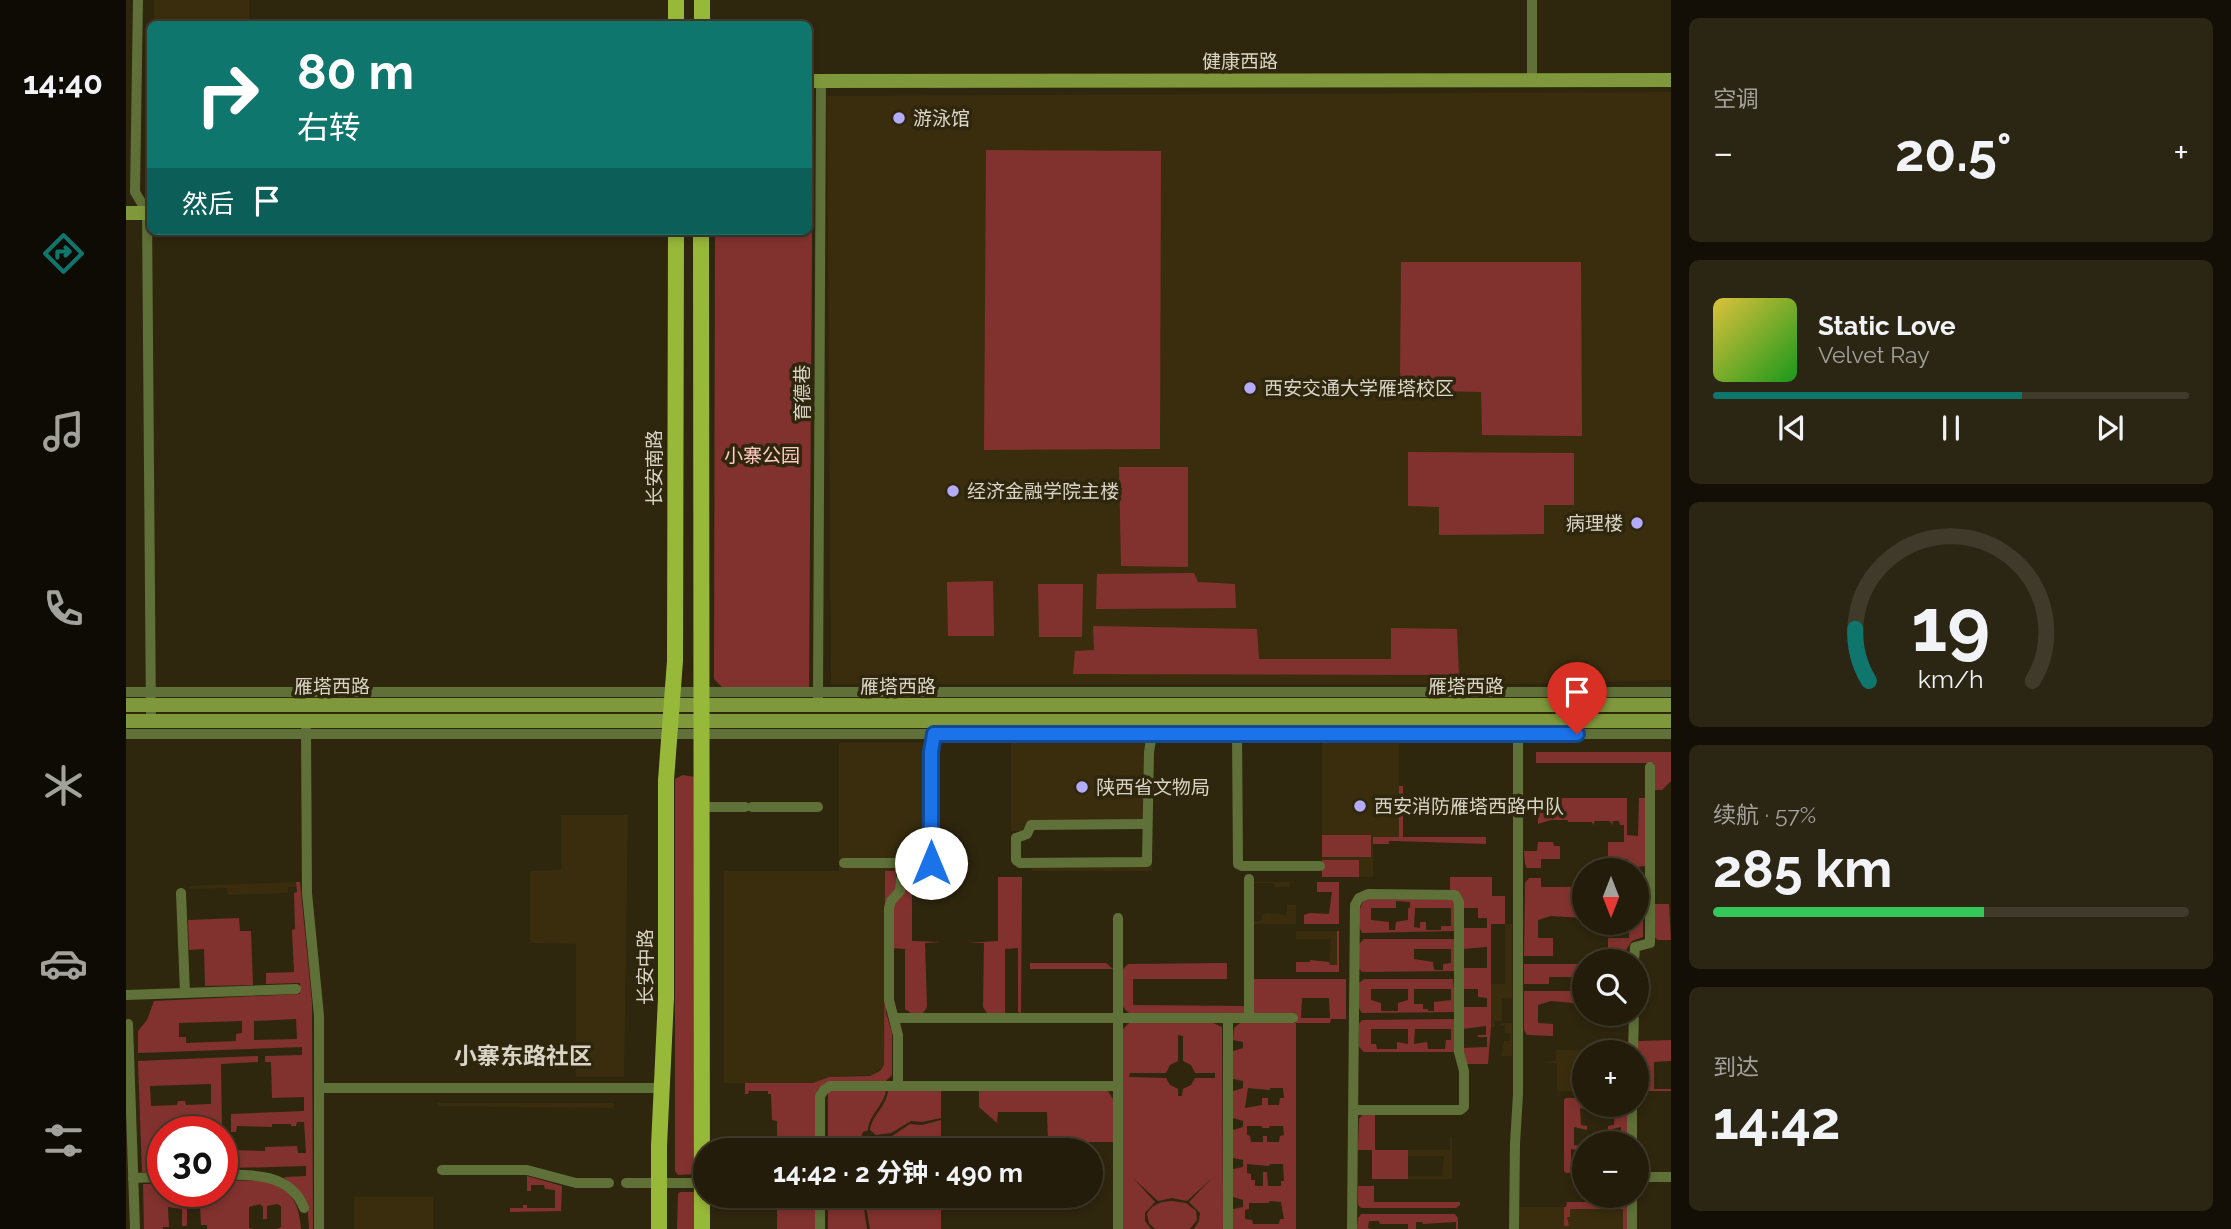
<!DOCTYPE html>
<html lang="zh">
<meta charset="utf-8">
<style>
:root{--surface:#231c0a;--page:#2b2513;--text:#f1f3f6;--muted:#a3a19c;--line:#403a2b;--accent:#0f766e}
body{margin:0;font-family:Raleway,"Noto Sans SC",sans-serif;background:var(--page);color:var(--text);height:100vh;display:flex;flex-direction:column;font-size:26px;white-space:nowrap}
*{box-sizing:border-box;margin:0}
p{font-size:23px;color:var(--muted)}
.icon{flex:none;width:38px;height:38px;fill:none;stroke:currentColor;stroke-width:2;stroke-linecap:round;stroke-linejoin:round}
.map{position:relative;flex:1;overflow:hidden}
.panel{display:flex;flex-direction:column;gap:18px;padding:18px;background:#130f06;width:560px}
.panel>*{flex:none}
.top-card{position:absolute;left:21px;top:21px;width:665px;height:214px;border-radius:10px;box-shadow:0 4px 10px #0003,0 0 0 2px var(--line);background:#0f766e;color:#fff;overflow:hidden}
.needle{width:46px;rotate:180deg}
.tools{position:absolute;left:1446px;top:858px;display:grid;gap:14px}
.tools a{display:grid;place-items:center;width:77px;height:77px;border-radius:50%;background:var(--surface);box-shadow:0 4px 10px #0003,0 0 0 2px var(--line);font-size:35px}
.speed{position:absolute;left:21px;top:1116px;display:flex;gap:14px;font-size:35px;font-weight:700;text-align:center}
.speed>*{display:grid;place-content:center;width:91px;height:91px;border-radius:50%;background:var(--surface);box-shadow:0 4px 10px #0003,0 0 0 2px var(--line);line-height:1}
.speed .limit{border:10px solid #d22;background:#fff;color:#111}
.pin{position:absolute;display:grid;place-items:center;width:60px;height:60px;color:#fff;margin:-72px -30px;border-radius:50% 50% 50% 0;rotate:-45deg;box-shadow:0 0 7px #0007}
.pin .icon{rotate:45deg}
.me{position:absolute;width:77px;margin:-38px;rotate:0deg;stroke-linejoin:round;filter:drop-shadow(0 0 5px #0008)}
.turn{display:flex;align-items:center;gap:24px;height:147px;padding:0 35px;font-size:32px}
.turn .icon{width:91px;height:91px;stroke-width:2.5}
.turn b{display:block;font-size:49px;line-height:60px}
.then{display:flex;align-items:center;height:66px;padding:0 35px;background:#0003;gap:14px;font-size:26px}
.big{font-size:52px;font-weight:700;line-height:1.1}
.panel .tile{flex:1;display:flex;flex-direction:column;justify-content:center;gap:10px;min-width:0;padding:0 24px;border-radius:10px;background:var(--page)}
.panel .dial{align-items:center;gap:0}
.dial svg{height:182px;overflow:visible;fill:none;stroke:var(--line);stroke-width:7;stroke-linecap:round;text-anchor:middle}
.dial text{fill:var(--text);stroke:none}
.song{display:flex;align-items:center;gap:21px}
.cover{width:84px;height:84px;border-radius:10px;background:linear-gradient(135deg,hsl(50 70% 55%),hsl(120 70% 35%))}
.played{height:7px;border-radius:4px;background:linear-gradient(90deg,var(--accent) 65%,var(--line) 65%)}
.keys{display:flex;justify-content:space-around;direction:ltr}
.heat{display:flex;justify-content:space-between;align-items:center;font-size:38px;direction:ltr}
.charge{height:10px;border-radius:5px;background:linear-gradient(90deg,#34c759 57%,var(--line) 0)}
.trip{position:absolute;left:567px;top:1138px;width:410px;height:70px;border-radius:35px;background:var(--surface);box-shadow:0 4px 10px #0003,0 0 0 2px var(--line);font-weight:700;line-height:70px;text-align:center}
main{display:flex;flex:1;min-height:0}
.menu{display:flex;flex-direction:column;width:126px;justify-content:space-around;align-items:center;background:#0e0b04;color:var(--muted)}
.menu .icon{width:49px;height:49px}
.menu .selected{color:var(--accent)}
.menu b{font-size:32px;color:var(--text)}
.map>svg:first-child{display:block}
</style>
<main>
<nav class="menu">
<b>14:40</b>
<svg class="icon selected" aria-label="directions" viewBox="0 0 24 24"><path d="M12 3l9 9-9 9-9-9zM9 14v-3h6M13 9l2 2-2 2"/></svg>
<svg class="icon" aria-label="music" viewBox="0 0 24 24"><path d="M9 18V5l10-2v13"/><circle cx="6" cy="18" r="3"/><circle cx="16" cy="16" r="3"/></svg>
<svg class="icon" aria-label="phone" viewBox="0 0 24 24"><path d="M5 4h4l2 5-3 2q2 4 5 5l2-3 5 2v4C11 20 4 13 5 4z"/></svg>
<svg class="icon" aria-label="climate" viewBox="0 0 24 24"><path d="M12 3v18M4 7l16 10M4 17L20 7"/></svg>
<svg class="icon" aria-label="car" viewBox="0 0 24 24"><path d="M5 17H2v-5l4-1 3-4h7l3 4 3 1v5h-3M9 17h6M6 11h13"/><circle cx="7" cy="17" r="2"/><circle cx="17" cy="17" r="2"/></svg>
<svg class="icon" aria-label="filters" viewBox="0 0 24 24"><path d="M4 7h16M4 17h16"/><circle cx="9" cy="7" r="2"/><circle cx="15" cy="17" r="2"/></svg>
</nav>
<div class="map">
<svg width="1545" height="1229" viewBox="0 0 1545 1229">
<rect width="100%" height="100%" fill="#2f260e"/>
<g fill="#392d0d">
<rect x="28" y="0" width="95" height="24"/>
<path d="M1545,92V680L1378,684H705L701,96Z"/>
<path d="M713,743H808V871H759L758,1065L748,1075L703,1077L687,1083H598V871H713Z"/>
<path d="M885,743H1026V828H897V831H885Z"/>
<path d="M1196,743H1273V837H1247V877H1196Z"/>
<path d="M435,815H502L498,1077H450V944L404,943V871L435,870Z"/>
<path d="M905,866H1026V871H906Z"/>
<path d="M170,882V887H162V893L102,895L101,888L63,889V886Z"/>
<path d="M1127,882H1170L1163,883V887H1149V883H1128V921H1135L1136,915L1142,913L1161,915V905H1170V924H1127Z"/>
<path d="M1379,924H1386V998L1376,999V1023H1386V1056H1375L1378,1041H1384V1033H1379V1025H1375V1021H1369V1027H1365V984H1379Z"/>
<path d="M1170,931H1211V965H1203L1205,939H1170Z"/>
<path d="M1430,1050H1456L1458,1075H1451V1087L1458,1088V1091H1431V1063H1414L1430,1061Z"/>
<path d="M312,1103H488V1108L312,1106Z"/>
<path d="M1324,1137H1326V1179H1282V1176H1316L1318,1156H1282V1150H1324Z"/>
<rect x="228" y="1197" width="79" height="32"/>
<rect x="1393" y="1207" width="109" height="22"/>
</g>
<g fill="#82322e" fill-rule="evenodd">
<path d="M682,88H687L683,690L600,691L588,679L589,231H682Z"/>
<path d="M860,150L1035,151L1034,449L858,450Z"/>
<path d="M1275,262H1455L1456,436L1356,435L1355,392L1315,391L1314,380H1274Z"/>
<path d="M1282,452L1448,453V505H1418V534L1313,535V507L1282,506Z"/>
<path d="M993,467H1062V567L995,566Z"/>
<path d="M1068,573L1072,582L1109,584L1110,608L970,609L971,574Z"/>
<path d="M867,581L868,636H822L821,582Z"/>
<path d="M912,584H957L956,637H913Z"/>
<path d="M967,626L1131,629L1133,659H1265V628L1331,629L1333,675L947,674L949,651L968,650Z"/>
<path d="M1410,752H1545V781L1536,790H1528V763H1410Z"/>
<path d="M557,775L569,777V1174L552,1175L549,1171V779Z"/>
<path d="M1273,786H1277V837H1360V844L1269,841H1263V844H1247V837H1273Z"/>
<path d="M1412,798H1501V835L1512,836L1513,798H1520L1519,866L1502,868V859H1482V842H1498V825H1494L1493,821H1487L1486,825L1484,821H1469L1467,825L1466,822H1442V820H1425L1412,824Z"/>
<rect x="1196" y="835" width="49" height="22"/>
<path d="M1412,842H1427L1428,846H1434V859H1415V868H1401L1399,864L1398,851H1411Z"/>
<rect x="1196" y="860" width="37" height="17"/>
<path d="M759,871H770V888L760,908V1013L766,1033V1075L760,1081L699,1083L692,1089L689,1096V1150H651V1121L646,1120L645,1094H642V1091H623L622,1094H619V1083H687L703,1077L744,1076L754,1071L758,1065Z"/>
<path d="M779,877H786V941L816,942L799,943L801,1007L797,1013H785L779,1009V949L766,948V908Z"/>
<path d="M872,877H896L895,1013L892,1012V948L879,949V1013H861L857,1007L858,943H842L872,941Z"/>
<path d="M1324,877H1366V896H1379V924H1365V1027L1362,1064H1341L1336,1048L1361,1047V1037H1352V1035H1360V1026L1336,1029V1007H1361V998L1352,997V989H1336V968H1361V947L1336,949V928H1361V918H1352V908H1336L1324,891Z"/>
<path d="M1403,878H1415V887H1458V897H1451L1452,901H1458V918L1425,916L1412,920V938H1427V956H1398L1399,883Z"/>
<path d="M170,882H174L186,1003L187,1229H183C182,1201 180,1197 158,1178L159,1177L180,1176V1166L107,1168L106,1150L139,1151V1147L171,1146L172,1153H180L178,1122H171L170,1126H165V1124H146V1127L111,1126L110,1132H105V1114L178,1111V1097L146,1098L145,1062H139V1056L176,1055V1047L12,1053V1031L21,1020L28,1001L174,994V983L140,984V973L168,972L166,930L169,929L168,893L171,892ZM170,1019L171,1039L128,1040V1021ZM116,1021V1033L110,1034V1041L60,1043V1037H53V1023Z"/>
<path d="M1191,882H1213V924H1178V915L1184,913L1203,914L1206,892H1191Z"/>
<path d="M1512,887H1517V937L1506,941L1498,953L1482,956V938H1503V922H1510Z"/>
<path d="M1240,898L1330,900V931L1236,933C1230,923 1232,906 1240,898ZM1270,901L1284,902V908H1282V920L1270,922L1269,930H1263V922L1245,920V908H1270ZM1289,908H1325V926H1315V930H1300V922H1294V928L1288,927Z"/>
<path d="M1528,904H1543L1545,940H1532L1529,938Z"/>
<path d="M113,918L114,931H125L127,985L79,986L78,949L63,950L62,920Z"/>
<path d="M1211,931H1213V972H1170V962H1184V960L1203,962L1204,965H1211Z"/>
<path d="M1238,939H1327L1330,941V971L1236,972L1233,968V944ZM1288,949H1325V963L1317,964V970H1308L1307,962L1288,959Z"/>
<path d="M904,963H980L987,969H904Z"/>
<path d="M1101,963V979H1007V1005L1120,1006V1013H1003L997,1007V969L1002,964Z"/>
<path d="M1398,964H1458V977H1423V984H1398Z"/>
<path d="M1127,979H1220V1019H1205L1204,1023H1170V1229H1107V1209L1117,1207V1200L1107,1197V1169L1117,1167V1160L1107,1158V1130L1117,1127V1121L1107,1118V1091L1117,1088V1081L1107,1079V1051L1117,1048V1042L1107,1040L1108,1028L1114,1023H1170L1169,1013H1127ZM1203,998L1204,1018H1175L1176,998ZM1122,1088L1144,1090V1088H1157L1158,1098H1154L1153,1105H1142V1098H1136V1105L1119,1108ZM1121,1126H1136V1128H1143L1144,1126H1157L1158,1135L1154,1136L1153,1142H1141V1136H1137V1142H1125L1124,1136L1121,1135ZM1121,1164L1143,1166L1144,1164H1157L1158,1181H1155V1186H1142L1141,1172H1137V1186H1129V1180H1125V1174L1121,1173ZM1144,1201L1155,1202L1158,1219H1154L1153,1224H1127L1126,1220L1119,1219V1210L1123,1209V1203H1143Z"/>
<path d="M1238,979H1327L1330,1012L1236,1013L1233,1008V983ZM1245,989H1282V1000L1272,1003V1011H1255V1003L1245,1000ZM1288,989H1325V1000L1308,1002V1011H1302V1009H1297V1004H1288Z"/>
<path d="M1398,991H1458V1004L1425,1001L1412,1005V1023L1427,1024V1036L1401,1035L1398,1030Z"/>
<path d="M1327,1019L1330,1021L1328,1052H1238L1233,1047V1024L1236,1020ZM1245,1029H1282V1044L1271,1042V1049H1251L1250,1044H1245ZM1289,1029H1325V1040H1320L1319,1049H1302L1301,1042L1288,1044Z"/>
<path d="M1003,1023H1087L1096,1027L1097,1229H1068L1073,1221L1074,1213L1063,1202L1086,1178L1061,1201L1046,1198L1032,1201L1007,1178L1029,1202L1019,1213V1221L1025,1229H997V1029ZM1052,1035L1057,1036V1061L1065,1065L1069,1073H1089V1078H1069L1065,1085L1057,1089L1056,1096H1052V1089L1044,1085L1040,1078L1003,1077L1004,1073H1040L1044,1065L1052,1061Z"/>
<path d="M1545,1040V1061L1528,1062V1089H1545V1091H1513L1510,1089L1512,1041Z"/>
<path d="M132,1056V1062L95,1064L96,1132H37V1171L16,1172L12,1061ZM85,1084V1104L60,1105L59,1101H52L51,1105L25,1106L24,1086Z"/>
<path d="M705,1091H760C757,1106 743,1115 742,1130L737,1132L735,1137L714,1141L702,1138V1092Z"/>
<path d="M762,1091H815V1118L796,1122L785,1121L765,1133L750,1135L744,1130C746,1115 760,1107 762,1091Z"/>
<path d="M853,1091H982L987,1099V1142H922L921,1112H872L871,1123L853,1107Z"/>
<path d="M1440,1098H1458V1104H1503L1502,1143H1495V1127L1482,1130V1126L1488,1125L1489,1108L1476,1111V1114H1468L1467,1111L1454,1108L1455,1125L1461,1126V1130L1448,1127V1145L1456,1146V1151L1445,1149V1167H1458V1173H1440L1438,1171V1100Z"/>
<path d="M1237,1114H1249V1150H1282V1179H1246V1150H1232L1233,1119Z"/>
<path d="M815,1120V1150H702V1141L713,1144L735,1139L738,1144L743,1145L748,1142L750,1137L766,1136L784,1124L796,1125Z"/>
<path d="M401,1176L436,1186L435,1211L384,1212V1208H397V1205H401V1208H429V1190L419,1189L418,1185H405V1191H401Z"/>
<path d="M138,1180C165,1190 173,1201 175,1229H151L155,1227V1206L151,1204L141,1206V1219H137V1207L134,1204L123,1207V1228L128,1229H81V1225H75L74,1206L61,1209V1226H56V1209L42,1207L43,1227H37V1229H18L17,1184H37V1192H96V1181Z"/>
<path d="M1232,1186H1248V1202H1334V1205L1330,1208H1235L1232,1205Z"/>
<path d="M554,1192H569L571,1229H551L552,1194Z"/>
<path d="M702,1195H736L741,1229H702Z"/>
<path d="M738,1195H815V1229H744Z"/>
<path d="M1497,1195H1502V1229H1497V1209H1444V1217H1441L1443,1226H1438V1207H1440L1441,1202H1497Z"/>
<rect x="651" y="1198" width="38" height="31"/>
<path d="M1046,1201L1060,1203L1070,1211L1071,1220L1064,1229H1029L1023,1223L1021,1214C1026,1204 1036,1201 1046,1201Z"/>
<path d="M1235,1214H1329L1332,1218V1229H1330V1222L1297,1224L1296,1222H1290V1229H1282V1224H1254L1253,1221H1243L1242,1228L1245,1229H1231L1232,1218Z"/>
</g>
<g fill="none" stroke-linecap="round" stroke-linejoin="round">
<g stroke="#5f7038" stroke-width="10">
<path d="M12,0L9,192L21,212L25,721"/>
<path d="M1406,0V80"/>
<path d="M0,692H1545"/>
<path d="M692,697L695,81"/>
<path d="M180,730L181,893L193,1016V1229"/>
<path d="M0,734H1545"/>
<path d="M1111,734L1112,864L1116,866H1194"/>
<path d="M576,807H619"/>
<path d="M626,807H692"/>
<path d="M1016,824L905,825L901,834L890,838V860L894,863L1021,862L1023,752L1026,734"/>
<path d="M718,863H805V752L808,734"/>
<path d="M1123,879V1018"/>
<path d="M55,893L59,993"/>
<path d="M992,918V1229"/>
<path d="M1508,961L1509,947L1524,943V767"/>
<path d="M0,995L170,989"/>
<path d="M768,1018H1167"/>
<path d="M1102,1018V1229"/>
<path d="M2,1024L9,1229"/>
<path d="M1507,1052L1508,1013"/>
<path d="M772,1086V1035L763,1000V908L765,901L774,891L775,879L782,874"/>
<path d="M193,1088H536"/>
<path d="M1506,1143V1104"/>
<path d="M694,1150V1096L698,1090L704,1086H992"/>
<path d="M316,1170H401L450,1183H483"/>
<path d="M96,1175C127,1174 165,1174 178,1208"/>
<path d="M1510,1177H1545"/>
<path d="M7,1178L37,1177"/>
<path d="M500,1183H579"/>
<path d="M694,1195V1229"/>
<path d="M1506,1195V1229"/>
<path d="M1226,1229L1229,905L1233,898L1242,894L1329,895L1333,902V1052L1338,1071V1107L1334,1110H1228"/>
<path d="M1388,1229L1389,1144L1392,1094V728"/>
</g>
<g stroke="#7f983b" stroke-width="14">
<path d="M682,81L1545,80"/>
<path d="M0,213H24"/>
<path d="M0,705H1545"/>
<path d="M0,721H1545"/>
</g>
<g stroke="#98b839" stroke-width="16">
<path d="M550,24V0"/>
<path d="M576,24V0"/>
<path d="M575,231L576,1229"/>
<path d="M533,1229V1146L540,998V780L549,661L550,231"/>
</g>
</g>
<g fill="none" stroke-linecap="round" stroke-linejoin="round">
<g stroke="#114b97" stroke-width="18">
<path id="route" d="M805,863V752L808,734H1451"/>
</g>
<use href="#route" stroke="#1a73e8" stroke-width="12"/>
</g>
<g fill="#b4acf9" stroke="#2f260e" stroke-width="2.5">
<circle cx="773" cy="118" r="7"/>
<circle cx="1124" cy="388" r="7"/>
<circle cx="827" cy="491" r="7"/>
<circle cx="1511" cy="523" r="7"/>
<circle cx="956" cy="787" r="7"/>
<circle cx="1234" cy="806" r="7"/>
</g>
<g text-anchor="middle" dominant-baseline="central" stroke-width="7" stroke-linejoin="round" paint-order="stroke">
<g font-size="19" fill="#d9d4c6" stroke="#2f260e">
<text x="1114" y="61">健康西路</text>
<text transform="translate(676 393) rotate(-90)">育德巷</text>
<text transform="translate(528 468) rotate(-90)">长安南路</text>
<text x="206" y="686">雁塔西路</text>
<text x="772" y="686">雁塔西路</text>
<text x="1340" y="686">雁塔西路</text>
<text transform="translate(519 967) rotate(-90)">长安中路</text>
</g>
<g font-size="19" fill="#d9d4c6" stroke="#2f260e" text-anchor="start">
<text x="787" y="118">游泳馆</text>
<text x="1138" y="388">西安交通大学雁塔校区</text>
<text x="841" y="491">经济金融学院主楼</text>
<text x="1497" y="523" text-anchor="end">病理楼</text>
<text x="970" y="787">陕西省文物局</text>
<text x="1248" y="806">西安消防雁塔西路中队</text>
</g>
<g font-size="19" fill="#ffcac4" stroke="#2f260e">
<text x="636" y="455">小寨公园</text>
</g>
<g font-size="23" font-weight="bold" fill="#d9d4c6" stroke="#2f260e">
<text x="397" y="1055">小寨东路社区</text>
</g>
</g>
</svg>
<div class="tools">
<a><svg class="needle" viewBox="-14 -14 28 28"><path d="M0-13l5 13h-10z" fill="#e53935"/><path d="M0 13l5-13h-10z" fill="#a3a19c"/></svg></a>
<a><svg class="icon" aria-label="search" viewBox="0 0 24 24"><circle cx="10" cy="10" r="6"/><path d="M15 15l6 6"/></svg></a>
<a>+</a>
<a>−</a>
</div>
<div class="speed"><div class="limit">30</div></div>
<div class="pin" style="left:1451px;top:734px;background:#d93025"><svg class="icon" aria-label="arrive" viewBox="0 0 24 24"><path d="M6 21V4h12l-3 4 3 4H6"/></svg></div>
<svg class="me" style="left:805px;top:863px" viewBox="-20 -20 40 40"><circle r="19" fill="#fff"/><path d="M0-13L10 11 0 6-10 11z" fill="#1a73e8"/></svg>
<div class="trip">14:42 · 2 分钟 · 490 m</div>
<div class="top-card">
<div class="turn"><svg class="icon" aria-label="right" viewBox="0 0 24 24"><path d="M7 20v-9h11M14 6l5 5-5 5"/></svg><div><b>80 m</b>右转</div></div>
<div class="then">然后<svg class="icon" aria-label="arrive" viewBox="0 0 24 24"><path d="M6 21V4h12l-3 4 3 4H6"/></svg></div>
</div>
</div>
<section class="panel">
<div class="tile"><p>空调</p>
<div class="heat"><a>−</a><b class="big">20.5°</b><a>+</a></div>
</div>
<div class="tile">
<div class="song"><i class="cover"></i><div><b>Static Love</b><p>Velvet Ray</p></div></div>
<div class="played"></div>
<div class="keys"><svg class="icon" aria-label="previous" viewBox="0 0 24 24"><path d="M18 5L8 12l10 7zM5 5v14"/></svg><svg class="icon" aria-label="pause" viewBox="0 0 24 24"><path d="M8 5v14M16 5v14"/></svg><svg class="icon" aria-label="next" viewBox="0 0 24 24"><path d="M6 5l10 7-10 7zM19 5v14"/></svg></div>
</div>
<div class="tile dial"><svg viewBox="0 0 100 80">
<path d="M14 69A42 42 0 1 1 86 69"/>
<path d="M14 69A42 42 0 0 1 8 46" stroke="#0f766e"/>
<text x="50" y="56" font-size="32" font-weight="700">19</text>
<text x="50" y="72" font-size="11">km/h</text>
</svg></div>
<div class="tile"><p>续航 · 57%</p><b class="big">285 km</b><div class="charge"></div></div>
<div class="tile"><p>到达</p><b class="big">14:42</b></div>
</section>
</main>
